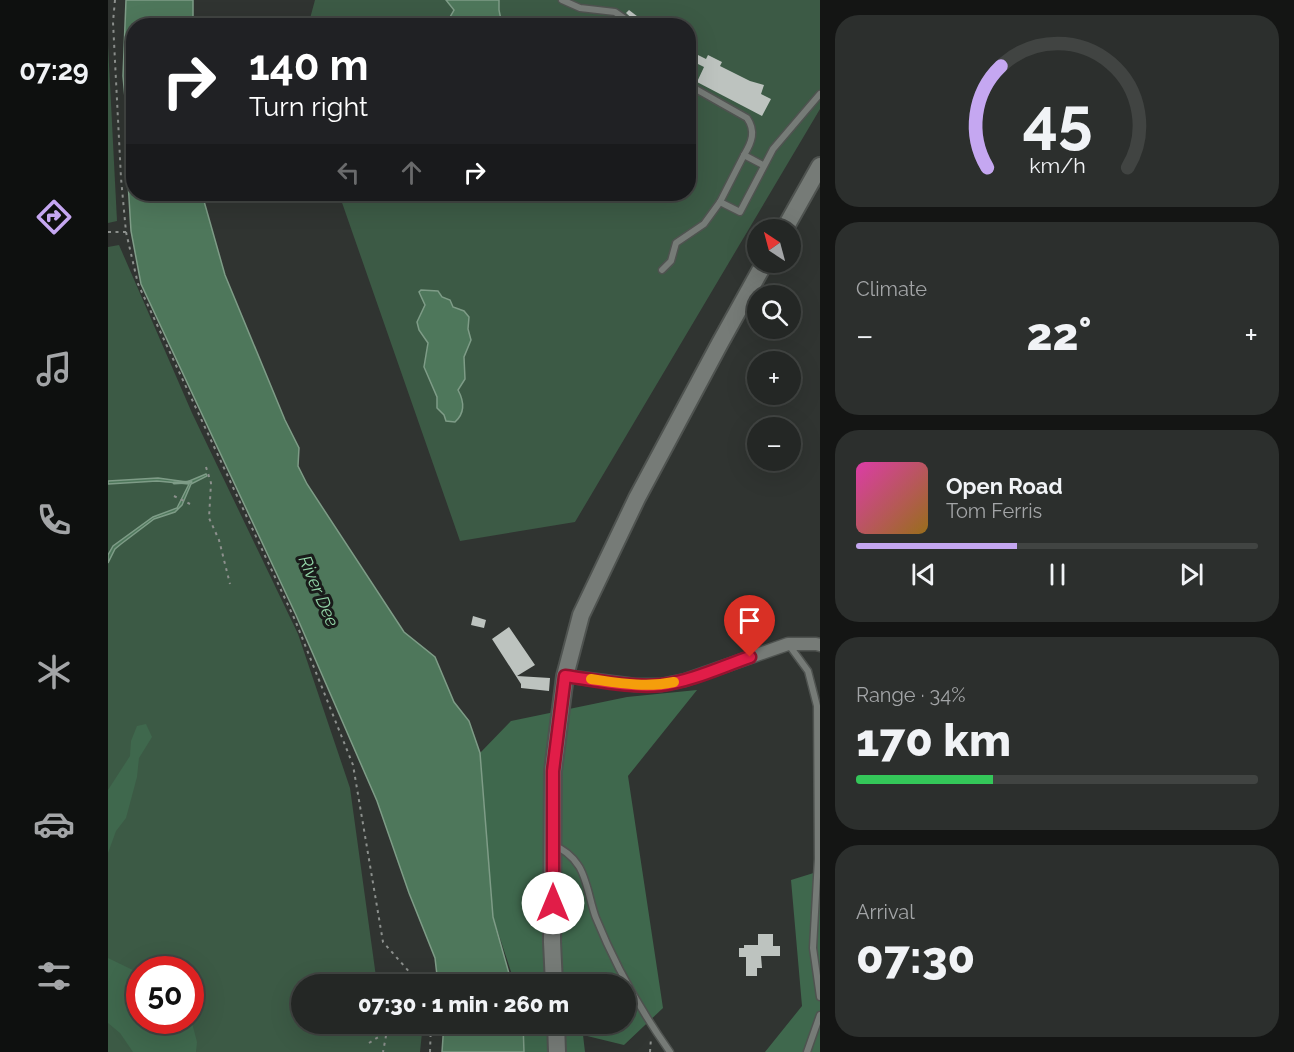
<!DOCTYPE html>
<meta charset="utf-8">
<style>
:root{--surface:#242725;--page:#2c2f2d;--text:#f1f3f6;--muted:#a3a5a7;--line:#414442;--accent:#c5a7f1}
body{margin:0;font-family:Raleway,sans-serif;background:var(--page);color:var(--text);height:100vh;display:flex;flex-direction:column;font-size:22px;white-space:nowrap}
*{box-sizing:border-box;margin:0}
p{font-size:20px;color:var(--muted)}
.icon{flex:none;width:33px;height:33px;fill:none;stroke:currentColor;stroke-width:2;stroke-linecap:round;stroke-linejoin:round}
.map{position:relative;flex:1;overflow:hidden}
.details{display:flex;flex-direction:column;gap:15px;padding:15px;background:#141514;width:474px}
.details>*{flex:none}
.hud{position:absolute;left:18px;top:18px;width:570px;height:183px;border-radius:24px;box-shadow:0 6px 24px #0002,0 0 0 2px var(--line);background:#202124;color:#fff;overflow:hidden}
.needle{width:39px;rotate:324deg}
.tools{position:absolute;left:639px;top:219px;display:grid;gap:12px}
.tools a{display:grid;place-items:center;width:54px;height:54px;border-radius:50%;background:var(--surface);box-shadow:0 6px 24px #0002,0 0 0 2px var(--line);font-size:30px}
.speed{position:absolute;left:18px;top:956px;display:flex;gap:12px;font-size:30px;font-weight:700;text-align:center}
.speed>*{display:grid;place-content:center;width:78px;height:78px;border-radius:50%;background:var(--surface);box-shadow:0 6px 24px #0002,0 0 0 2px var(--line);line-height:1}
.speed .limit{border:9px solid #d22;background:#fff;color:#111}
.pin{position:absolute;display:grid;place-items:center;width:51px;height:51px;color:#fff;margin:-62px -26px;border-radius:50% 50% 50% 0;rotate:-45deg;box-shadow:0 0 6px #0007}
.pin .icon{rotate:45deg}
.me{position:absolute;width:66px;margin:-33px;rotate:0deg;stroke-linejoin:round;filter:drop-shadow(0 0 4px #0008)}
.turn{display:flex;align-items:center;gap:21px;height:126px;padding:0 24px;font-size:27px}
.turn .icon{width:78px;height:78px;stroke-width:2.5}
.turn b{display:block;font-size:42px;line-height:51px}
.lanes{display:flex;align-items:center;height:57px;padding:0 24px;background:#0003;justify-content:center;gap:30px;direction:ltr}
.lanes .off{opacity:.35}
.big{font-size:45px;font-weight:800;line-height:1.1}
.details .tile{flex:1;display:flex;flex-direction:column;justify-content:center;gap:9px;min-width:0;padding:0 21px;border-radius:24px;background:var(--page)}
.details .dial{align-items:center;gap:0}
.dial svg{height:156px;overflow:visible;fill:none;stroke:var(--line);stroke-width:7;stroke-linecap:round;text-anchor:middle}
.dial text{fill:var(--text);stroke:none}
.song{display:flex;align-items:center;gap:18px}
.cover{width:72px;height:72px;border-radius:9px;background:linear-gradient(135deg,hsl(320 70% 55%),hsl(40 70% 35%))}
.played{height:6px;border-radius:3px;background:linear-gradient(90deg,var(--accent) 40%,var(--line) 40%)}
.keys{display:flex;justify-content:space-around;direction:ltr}
.heat{display:flex;justify-content:space-between;align-items:center;font-size:33px;direction:ltr}
.charge{height:9px;border-radius:4px;background:linear-gradient(90deg,#34c759 34%,var(--line) 0)}
.trip{position:absolute;left:183px;top:974px;width:345px;height:60px;border-radius:30px;background:var(--surface);box-shadow:0 6px 24px #0002,0 0 0 2px var(--line);font-weight:800;line-height:60px;text-align:center}
main{display:flex;flex:1;min-height:0}
.tab-bar{display:flex;flex-direction:column;width:108px;justify-content:space-around;align-items:center;background:#0e100f;color:var(--muted)}
.tab-bar .icon{width:42px;height:42px}
.tab-bar .active{color:var(--accent)}
.tab-bar b{font-size:27px;color:var(--text)}
.map>svg:first-child{display:block}
</style>
<main>
<nav class="tab-bar">
<b>07:29</b>
<svg class="icon active" aria-label="directions" viewBox="0 0 24 24"><path d="M12 3l9 9-9 9-9-9zM9 14v-3h6M13 9l2 2-2 2"/></svg>
<svg class="icon" aria-label="music" viewBox="0 0 24 24"><path d="M9 18V5l10-2v13"/><circle cx="6" cy="18" r="3"/><circle cx="16" cy="16" r="3"/></svg>
<svg class="icon" aria-label="phone" viewBox="0 0 24 24"><path d="M5 4h4l2 5-3 2q2 4 5 5l2-3 5 2v4C11 20 4 13 5 4z"/></svg>
<svg class="icon" aria-label="climate" viewBox="0 0 24 24"><path d="M12 3v18M4 7l16 10M4 17L20 7"/></svg>
<svg class="icon" aria-label="car" viewBox="0 0 24 24"><path d="M5 17H2v-5l4-1 3-4h7l3 4 3 1v5h-3M9 17h6M6 11h13"/><circle cx="7" cy="17" r="2"/><circle cx="17" cy="17" r="2"/></svg>
<svg class="icon" aria-label="filters" viewBox="0 0 24 24"><path d="M4 7h16M4 17h16"/><circle cx="9" cy="7" r="2"/><circle cx="15" cy="17" r="2"/></svg>
</nav>
<div class="map">
<svg width="712" height="1052" viewBox="0 0 712 1052">
<rect width="100%" height="100%" fill="#303431"/>
<g fill="#3c5a45" fill-rule="evenodd">
<path d="M207,0H712V109L467,522L352,541L231,194H580V26H200Z"/>
<path d="M0,45L9,221L0,223Z"/>
<path d="M11,245L84,413L190,634L242,788L269,984H194V1023H315L312,1052H0V247ZM32,969H82V1020H32Z"/>
</g>
<g fill="#3f684d">
<path d="M589,690L520,776L555,1008L516,1045L475,1035L477,1052H412L414,1023H518V984H407L385,917L372,753L403,721L519,697Z"/>
<path d="M38,724L44,737L31,758L29,777L18,818L8,831L0,853V790L22,756L23,741L29,726Z"/>
<path d="M712,871V1052H657L694,1006L683,880Z"/>
<path d="M0,958L31,973L32,1020L83,1019L89,1042L88,1052H25L12,1033L0,1023Z"/>
</g>
<g fill="#4e775b" stroke="#7e9c87" stroke-width="1.5">
<path d="M18,0H85V25L26,26V194H94L117,275L177,420L191,448L190,466L199,484L296,632L327,657L346,702L361,721L372,753L385,917L404,984H330L327,958L301,893L269,801L188,615L33,284L23,231L19,165L23,164L15,76Z"/>
<path d="M338,0H391V10L394,25H330L342,17L346,10Z"/>
<path d="M313,290L330,291L334,297L342,300L345,307L356,311L361,317L360,329L363,340L356,357L357,379L350,390C356,401 357,413 347,422L338,421L336,415L329,408V397L316,367L320,343L311,330L309,322L317,305L311,292Z"/>
<path d="M98,474L99,476L83,484L74,505L67,512L46,519L13,544L7,549L0,563V555L5,546L45,517L69,508L81,484L49,481L0,484V481L50,478L79,482Z"/>
<path d="M336,1023H415L416,1052H334Z"/>
</g>
<g fill="none" stroke-linecap="round" stroke-linejoin="round">
<path stroke="#7e9c87" stroke-width="3" d="M66,483L83,482"/>
</g>
<g fill="#bdc3bf">
<path d="M521,10L542,26H532L518,13Z"/>
<path d="M580,50L598,59L600,55L614,62L612,66L642,81L656,85L653,94L663,99L654,116L589,82L596,67L580,59Z"/>
<path d="M365,616L378,620L376,628L363,625Z"/>
<path d="M401,627L427,665L409,676L442,678L441,691L413,688V684L384,639Z"/>
<path d="M650,934H665V946H672V956H653L654,968H649V976H638V957H631V948H636V945H650Z"/>
</g>
<g fill="none" stroke-linecap="round" stroke-linejoin="round">
<g stroke="#4f5350" stroke-width="9">
<g id="lane">
<path d="M454,0L472,8L507,12L527,26"/>
<path d="M580,80L586,88L580,94"/>
<path d="M586,88L639,118C648,131 644,142 636,155"/>
<path d="M655,165L636,155L612,202L632,212L665,149L712,94"/>
<path d="M554,270L563,261L568,243L596,224L612,202"/>
<path d="M681,645L700,671L709,706L710,859L705,948L712,997"/>
<path d="M445,845C455,849 464,856 470,865C479,877 482,903 488,918C507,965 533,1011 562,1052"/>
<path d="M699,1052L712,1015"/>
</g>
</g>
<g stroke="#4f5350" stroke-width="15">
<path id="street" d="M457,676L527,685H553L577,680L680,644H708L712,645"/>
</g>
<g stroke="#4f5350" stroke-width="20">
<g id="secondary">
<path d="M676,230L712,166"/>
<path d="M446,984L444,942L445,771L457,676L473,615L529,498L612,343L657,262"/>
<path d="M448,1023L449,1052"/>
</g>
</g>
<g stroke="#8c908d" stroke-width="2" stroke-dasharray="3 4.5" stroke-linecap="butt">
<path d="M0,232H18L13,178L5,22L7,0"/>
<path d="M18,232L30,284L187,620L245,765L275,942L312,984"/>
<path d="M98,467L103,483L101,518L111,540L122,584"/>
<path d="M66,496L82,504"/>
<path d="M261,1043L275,1034L280,1025L275,1052"/>
<path d="M322,1052L323,1023"/>
<path d="M542,1052L543,1038"/>
</g>
<use href="#lane" stroke="#767b77" stroke-width="6"/>
<use href="#street" stroke="#767b77" stroke-width="12"/>
<use href="#secondary" stroke="#767b77" stroke-width="16"/>
</g>
<g fill="none" stroke-linecap="round" stroke-linejoin="round">
<g stroke="#92132f" stroke-width="15">
<path id="route" d="M445,903V771L457,676C488,680 522,688 553,685C584,681 613,667 642,657"/>
</g>
<use href="#route" stroke="#e11d48" stroke-width="10"/>
<path stroke="#f59e0b" stroke-width="10" d="M483,679C511,683 538,688 566,682"/>
</g>
<g text-anchor="middle" dominant-baseline="central" stroke-width="6" stroke-linejoin="round" paint-order="stroke">
<g font-size="18" font-style="italic" fill="#93d6a8" stroke="#191b1a">
<text transform="translate(211 591) rotate(67)">River Dee</text>
</g>
</g>
</svg>
<div class="tools">
<a><svg class="needle" viewBox="-14 -14 28 28"><path d="M0-13l5 13h-10z" fill="#e53935"/><path d="M0 13l5-13h-10z" fill="#a3a5a7"/></svg></a>
<a><svg class="icon" aria-label="search" viewBox="0 0 24 24"><circle cx="10" cy="10" r="6"/><path d="M15 15l6 6"/></svg></a>
<a>+</a>
<a>−</a>
</div>
<div class="speed"><div class="limit">50</div></div>
<div class="pin" style="left:642px;top:657px;background:#d93025"><svg class="icon" aria-label="arrive" viewBox="0 0 24 24"><path d="M6 21V4h12l-3 4 3 4H6"/></svg></div>
<svg class="me" style="left:445px;top:903px" viewBox="-20 -20 40 40"><circle r="19" fill="#fff"/><path d="M0-13L10 11 0 6-10 11z" fill="#e11d48"/></svg>
<div class="trip">07:30 · 1 min · 260 m</div>
<div class="hud">
<div class="turn"><svg class="icon" aria-label="right" viewBox="0 0 24 24"><path d="M7 20v-9h11M14 6l5 5-5 5"/></svg><div><b>140 m</b>Turn right</div></div>
<div class="lanes"><svg class="icon off" aria-label="left" viewBox="0 0 24 24"><path d="M17 20v-9H6M10 6l-5 5 5 5"/></svg><svg class="icon off" aria-label="ahead" viewBox="0 0 24 24"><path d="M12 20V5M6 11l6-6 6 6"/></svg><svg class="icon" aria-label="right" viewBox="0 0 24 24"><path d="M7 20v-9h11M14 6l5 5-5 5"/></svg></div>
</div>
</div>
<section class="details">
<div class="tile dial"><svg viewBox="0 0 100 80">
<path d="M14 69A42 42 0 1 1 86 69"/>
<path d="M14 69A42 42 0 0 1 21 17" stroke="#c5a7f1"/>
<text x="50" y="56" font-size="32" font-weight="700">45</text>
<text x="50" y="72" font-size="11">km/h</text>
</svg></div>
<div class="tile"><p>Climate</p>
<div class="heat"><a>−</a><b class="big">22°</b><a>+</a></div>
</div>
<div class="tile">
<div class="song"><i class="cover"></i><div><b>Open Road</b><p>Tom Ferris</p></div></div>
<div class="played"></div>
<div class="keys"><svg class="icon" aria-label="previous" viewBox="0 0 24 24"><path d="M18 5L8 12l10 7zM5 5v14"/></svg><svg class="icon" aria-label="pause" viewBox="0 0 24 24"><path d="M8 5v14M16 5v14"/></svg><svg class="icon" aria-label="next" viewBox="0 0 24 24"><path d="M6 5l10 7-10 7zM19 5v14"/></svg></div>
</div>
<div class="tile"><p>Range · 34%</p><b class="big">170 km</b><div class="charge"></div></div>
<div class="tile"><p>Arrival</p><b class="big">07:30</b></div>
</section>
</main>
